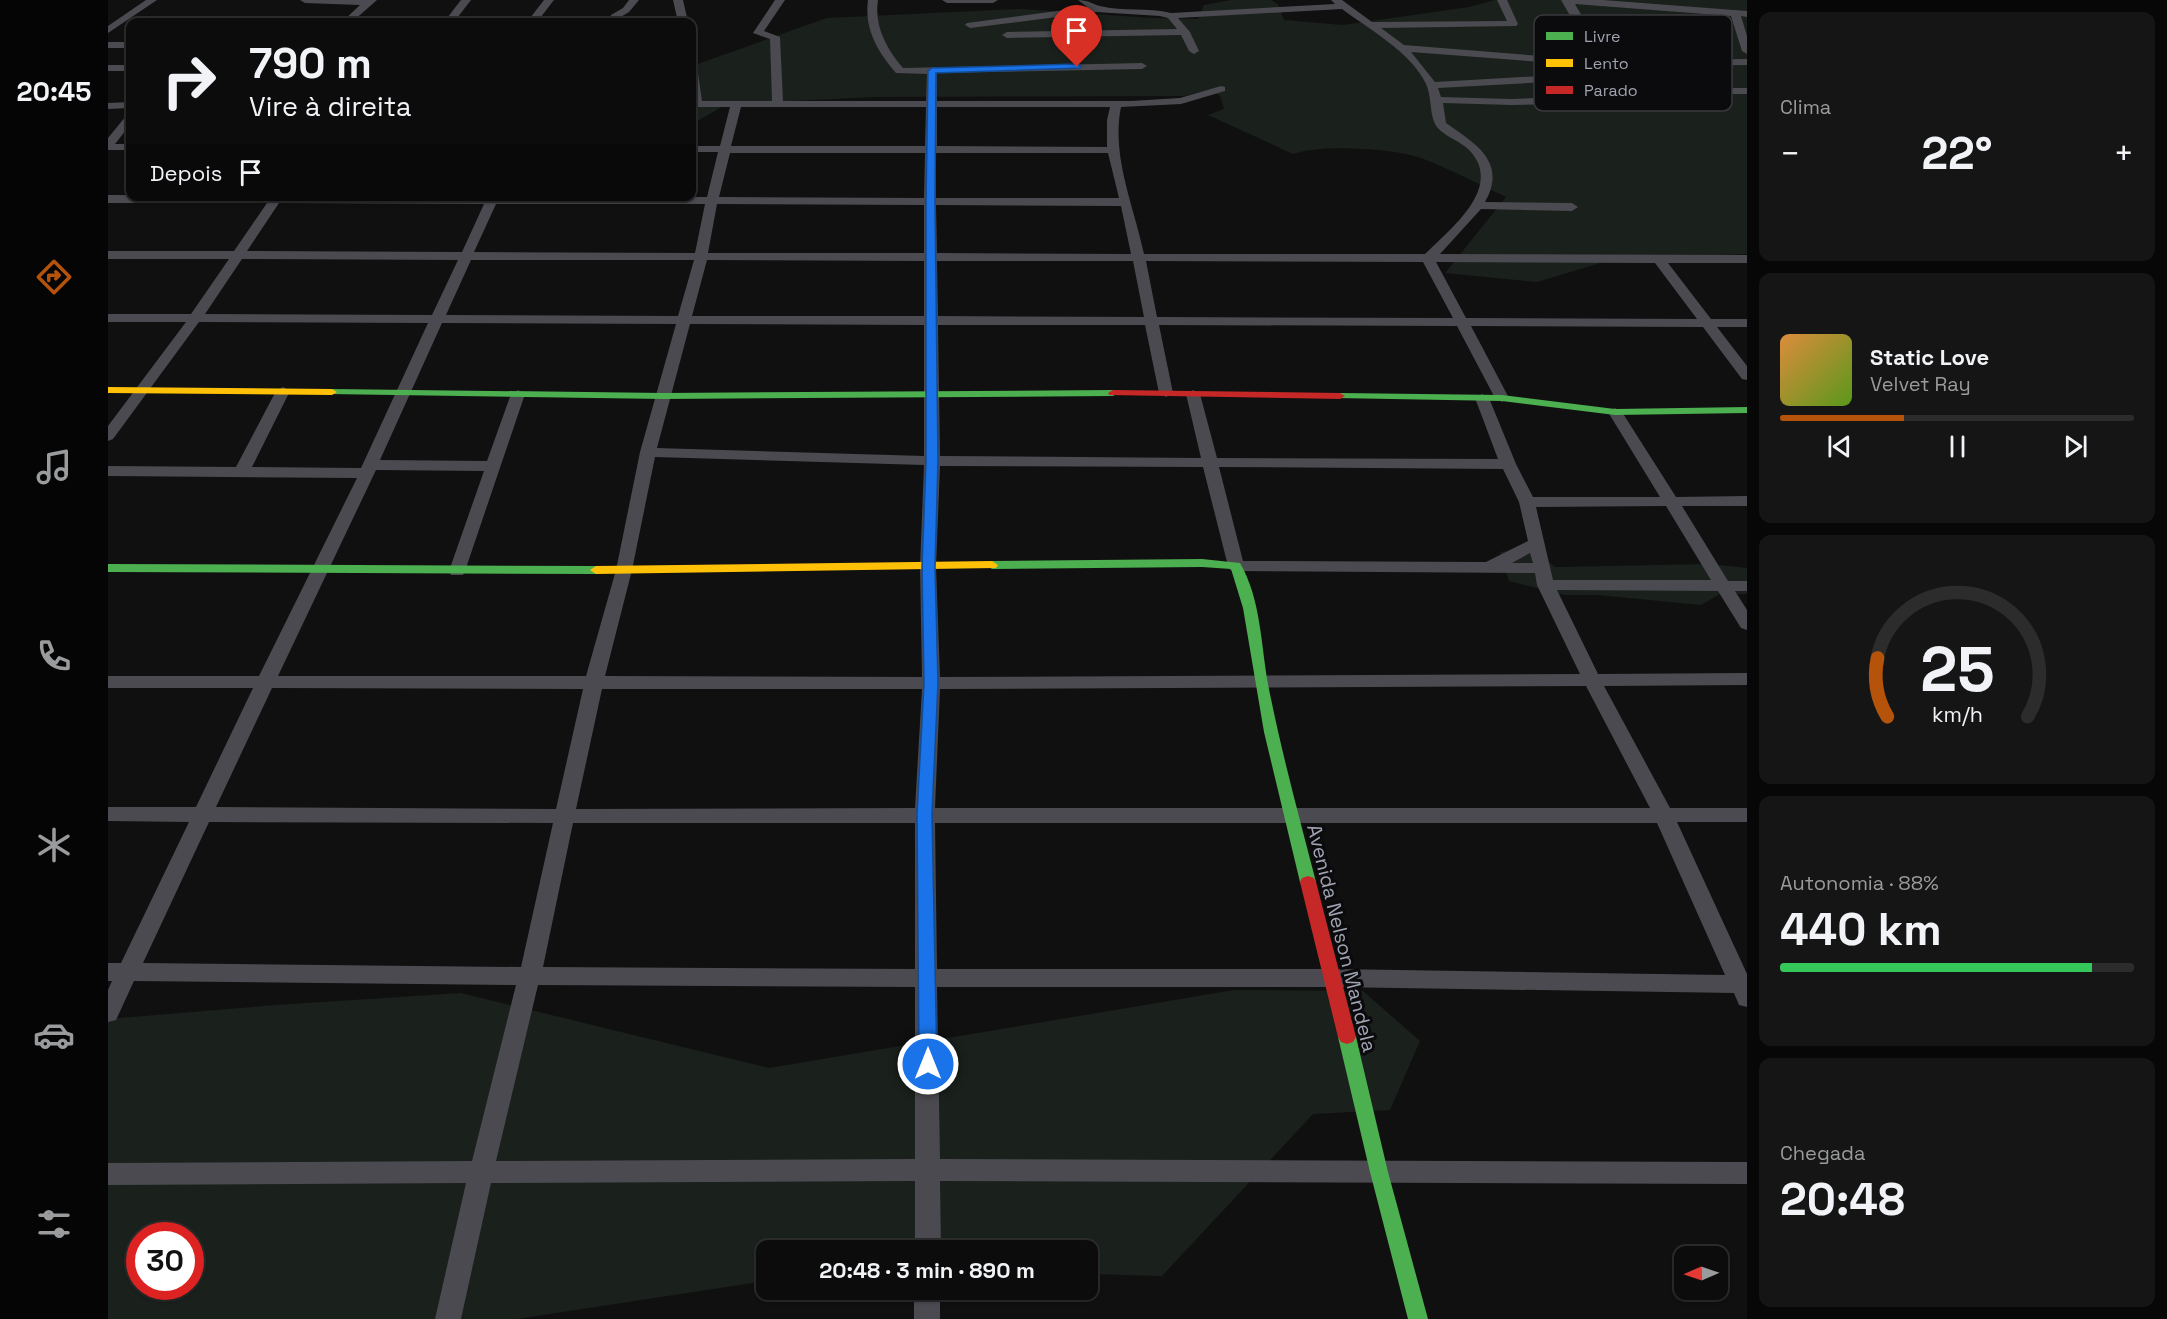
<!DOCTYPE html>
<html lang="pt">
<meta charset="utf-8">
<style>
:root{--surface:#0c0c0c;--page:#151515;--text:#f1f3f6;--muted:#9a9b9d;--line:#2c2c2d;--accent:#b45309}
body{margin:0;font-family:"Space Grotesk",sans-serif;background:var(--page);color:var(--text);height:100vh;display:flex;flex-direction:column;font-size:22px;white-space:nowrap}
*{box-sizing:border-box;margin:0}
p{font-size:20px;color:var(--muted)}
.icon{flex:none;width:33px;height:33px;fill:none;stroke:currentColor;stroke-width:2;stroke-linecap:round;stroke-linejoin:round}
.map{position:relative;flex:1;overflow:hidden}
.panel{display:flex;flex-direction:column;gap:12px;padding:12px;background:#070707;width:420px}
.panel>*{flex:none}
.hud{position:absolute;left:18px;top:18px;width:570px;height:183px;border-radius:12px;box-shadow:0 2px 4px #0004,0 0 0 2px var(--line);background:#0c0c0c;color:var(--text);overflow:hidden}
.needle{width:39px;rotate:268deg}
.buttons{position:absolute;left:1566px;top:1246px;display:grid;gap:12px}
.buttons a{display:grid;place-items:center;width:54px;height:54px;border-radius:12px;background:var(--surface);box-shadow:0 2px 4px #0004,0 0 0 2px var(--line);font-size:30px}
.speed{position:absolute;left:18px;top:1222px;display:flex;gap:12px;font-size:30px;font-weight:700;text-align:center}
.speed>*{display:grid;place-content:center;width:78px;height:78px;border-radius:50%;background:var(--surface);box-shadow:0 2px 4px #0004,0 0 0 2px var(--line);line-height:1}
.speed .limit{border:9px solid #d22;background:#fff;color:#111}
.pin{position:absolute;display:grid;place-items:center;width:51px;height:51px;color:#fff;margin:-62px -26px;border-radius:50% 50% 50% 0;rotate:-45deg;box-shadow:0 0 6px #0007}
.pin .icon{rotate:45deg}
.me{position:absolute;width:66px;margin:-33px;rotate:0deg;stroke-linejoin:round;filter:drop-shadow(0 0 4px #0008)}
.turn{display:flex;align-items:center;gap:21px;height:126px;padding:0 24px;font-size:27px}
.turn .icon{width:78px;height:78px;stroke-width:2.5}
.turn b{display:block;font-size:42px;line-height:51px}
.then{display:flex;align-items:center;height:57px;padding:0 24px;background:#0003;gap:12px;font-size:22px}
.big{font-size:45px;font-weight:700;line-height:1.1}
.panel .card{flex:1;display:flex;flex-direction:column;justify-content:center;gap:9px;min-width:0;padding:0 21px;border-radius:12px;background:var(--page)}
.panel .dial{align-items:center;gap:0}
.dial svg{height:156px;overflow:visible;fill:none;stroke:var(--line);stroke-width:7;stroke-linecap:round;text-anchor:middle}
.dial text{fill:var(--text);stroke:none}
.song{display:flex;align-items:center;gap:18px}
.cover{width:72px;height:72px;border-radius:9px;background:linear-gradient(135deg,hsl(30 70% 55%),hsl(90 70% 35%))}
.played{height:6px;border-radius:3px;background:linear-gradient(90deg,var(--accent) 35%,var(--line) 35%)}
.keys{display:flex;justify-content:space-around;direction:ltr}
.heat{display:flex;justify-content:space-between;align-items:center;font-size:33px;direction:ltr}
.charge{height:9px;border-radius:4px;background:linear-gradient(90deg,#34c759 88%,var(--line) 0)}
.trip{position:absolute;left:648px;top:1240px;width:342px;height:60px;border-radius:12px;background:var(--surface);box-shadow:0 2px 4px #0004,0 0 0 2px var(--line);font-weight:700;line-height:60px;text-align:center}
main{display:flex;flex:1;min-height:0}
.tab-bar{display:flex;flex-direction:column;width:108px;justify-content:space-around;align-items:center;background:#050505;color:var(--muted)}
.tab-bar .icon{width:42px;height:42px}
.tab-bar .on{color:var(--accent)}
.tab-bar b{font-size:27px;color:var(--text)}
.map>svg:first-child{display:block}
</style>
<main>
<nav class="tab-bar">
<b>20:45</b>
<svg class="icon on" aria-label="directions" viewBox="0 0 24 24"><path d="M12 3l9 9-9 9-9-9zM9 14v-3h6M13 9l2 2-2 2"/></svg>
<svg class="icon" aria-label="music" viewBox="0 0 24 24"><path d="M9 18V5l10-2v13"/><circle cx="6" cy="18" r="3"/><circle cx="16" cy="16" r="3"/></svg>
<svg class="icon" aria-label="phone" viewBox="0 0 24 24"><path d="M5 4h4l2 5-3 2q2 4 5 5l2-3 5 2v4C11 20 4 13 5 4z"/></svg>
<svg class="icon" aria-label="climate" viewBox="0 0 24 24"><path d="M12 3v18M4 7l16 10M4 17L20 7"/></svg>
<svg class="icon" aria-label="car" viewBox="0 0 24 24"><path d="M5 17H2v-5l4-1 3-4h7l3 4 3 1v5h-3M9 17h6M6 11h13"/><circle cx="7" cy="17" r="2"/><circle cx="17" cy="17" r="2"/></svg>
<svg class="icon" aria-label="filters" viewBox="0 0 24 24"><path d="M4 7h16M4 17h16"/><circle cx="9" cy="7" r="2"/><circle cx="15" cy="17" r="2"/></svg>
</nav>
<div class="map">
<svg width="1639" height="1319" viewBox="0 0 1639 1319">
<rect width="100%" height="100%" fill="#101010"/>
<g fill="#1a201b" fill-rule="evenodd">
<path d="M1123,0H1163L1170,4L1176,20L1235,25L1361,7L1387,0H1639V254L1506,259L1429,282L1337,273L1398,197C1370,184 1342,169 1313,158C1285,148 1212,144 1185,154L1100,115L1116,109L1112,96L1104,89L1076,96L768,97L619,104L584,124V66L719,18L912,9L1044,18L1090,19L1096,5Z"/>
<path d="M1422,547L1447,567L1601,564L1639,568V594H1612L1593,605L1489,595H1457L1401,581L1392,552Z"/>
<path d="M1126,990L1255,991L1312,1041L1282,1110L1205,1114L1054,1276L980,1274V1251H658V1281L409,1319H0V1019L168,1005L353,993L661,1068ZM32,1236H82V1287H32Z"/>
</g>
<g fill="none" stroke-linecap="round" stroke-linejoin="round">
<g fill="#4a4a50" fill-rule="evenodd">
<path d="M38,0H49L0,33V26Z"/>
<path d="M192,0H269L244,22H234L252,5L197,3Z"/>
<path d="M353,0H363L346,22H336Z"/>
<path d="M436,0H446L429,22H419Z"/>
<path d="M521,0H531L521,12L511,18V22H501L503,15L515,8Z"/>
<path d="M565,0H575L580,22H570Z"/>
<path d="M667,0H677L656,31L672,37L675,101H818L819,74L788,73C770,52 756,29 760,0H770C766,26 778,48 795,68L1034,63L1039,66L1034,69L829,73V101H1023L1072,98L1113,86L1117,87V91L1073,104L1013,107C1003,156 1026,206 1036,254H1317C1342,229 1398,186 1360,149C1352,141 1333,135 1327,124C1321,111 1324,97 1318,84C1303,52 1262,30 1234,9L1070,18L1082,32L1091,51L1086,54L1081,51L1073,35L899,38L894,35L899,32L1069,29L1060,18L1052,16L988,12L862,28L857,25L859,23L979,7L970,0C980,0 984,4 992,6C1015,12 1040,7 1063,13L1227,4L1223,0H1234L1264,22L1399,21L1389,0H1399L1410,24L1408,26L1273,28L1296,45L1433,56L1483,52L1453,0H1495L1639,11V17L1633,16L1639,36V54L1634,51L1623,16L1467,4L1483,32L1589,38L1594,41L1589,44L1486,38L1494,53L1503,61L1639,59V65L1510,67L1535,88H1639V94H1537L1536,99L1527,102L1403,105L1335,103L1338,123C1366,143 1400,161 1377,202L1464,203L1470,207L1464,211L1373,209L1332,254L1639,255V263H1560L1603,319H1639V327H1609L1639,366V380L1634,379L1595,327L1363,326L1401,398L1394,402L1387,398L1349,326L1051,325L1065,393L1058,397L1051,393L1037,325H830L832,456L1093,458L1078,394L1085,390L1092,394L1109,458L1390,459L1367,398L1374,394L1381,398L1408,464L1425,497H1552L1500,412L1507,408L1514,412L1568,497L1639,496V506H1574L1620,581H1639V591H1627L1639,610V630L1633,628L1610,591L1449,590L1490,674L1639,673V685L1496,686L1562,808H1639V822H1569L1639,974V1007L1631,1005L1626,993L1225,987H829L832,1159L1639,1162V1184L832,1181L833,1251H807V1181L383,1183L353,1319H327L358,1183L0,1185V1163L364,1161L408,985L26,981L8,1020L0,1022V990L4,981H0V963H13L81,822L0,821V807H88L145,688H0V676H151L249,478L0,476V466L128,467L168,391L175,387L182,391L144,467L253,468L320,323L91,322L5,439L0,441V426L78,322H0V314H83L121,259H0V251H126L159,203H0V195L599,197L610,152H584V146H612L622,107H584V63L589,66L594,101H664L662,39L645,33ZM1303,52L1433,62L1488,58L1504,72L1327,82ZM1511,78L1527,92V95L1403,99L1333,97L1330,88ZM633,107H818L817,146H623ZM829,107H1002L999,120V147L829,146ZM622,153H817L816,198L611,197ZM828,153H1000L1011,198H828ZM171,203L376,204L354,252L139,251ZM388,204H597L587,253L366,252ZM609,204L816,205V253H600ZM828,205L1013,206L1023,254L829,253ZM134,259L350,260L324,315L97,314ZM363,260H586L570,316L338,315ZM599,260L816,261V316H584ZM829,261H1025L1036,317L830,316ZM1038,261L1315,262L1345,318L1049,317ZM1328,262L1547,263L1589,319L1358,318ZM334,323L568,324L532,452L508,570L478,676H170L268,470L376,471L341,571L343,575H355L357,571L417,394L410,390L403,394L379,461L272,460ZM582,324L816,325V456L549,448ZM547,457L816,465L812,567L814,677L497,676L524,570ZM832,466L1095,467L1120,566L1122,570L1128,571L1427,573L1429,585L1472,674L832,677L828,567ZM1111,467L1395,469L1411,502L1420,541L1378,562L1135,561ZM1558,506L1603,580H1445L1428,507ZM1422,553L1425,563H1404ZM1478,686L1542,808H827L832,689ZM164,688L475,689L448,809L108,807ZM494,689H814L807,808L468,809ZM101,822L445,823L413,967L35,963ZM465,823H807V969L435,967ZM827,823H1549L1617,975L1225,969H829ZM430,985L807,987V1159L388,1161Z"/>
<path d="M834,0H890L885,3H839Z"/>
<rect x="0" y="42" width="22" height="6"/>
<rect x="0" y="65" width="22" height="6"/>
<path d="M22,102V108L0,109V103Z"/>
<path d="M22,115V125L7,144H22V150H0V138L18,116Z"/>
<rect x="806" y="1290" width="26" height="29"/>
</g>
<g fill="#4caf50" fill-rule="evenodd">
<path d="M224,389L556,393L1005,390L1010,393L1005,396L556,399L220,394L219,392Z"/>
<path d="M1232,393L1394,395L1507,409L1639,407V413L1507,415L1394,401L1228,398V394Z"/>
<path d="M1094,559L1132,563C1153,599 1153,645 1160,684C1173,751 1191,816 1208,882L1206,886L1200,888L1194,886L1192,882L1156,732L1135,608L1123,569L1094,567L884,569L878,565L884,561Z"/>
<path d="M0,564L488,566L494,570L488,574L0,572Z"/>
<path d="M1239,1030L1245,1032L1248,1037L1280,1172L1320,1319H1300L1262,1172L1230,1037L1233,1032Z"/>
</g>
<g fill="#ffc107" fill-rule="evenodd">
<path d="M0,387L224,389L229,392L224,395L0,393Z"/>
<path d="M884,561L890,565L888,568L488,574L482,570L488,566Z"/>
</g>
<g fill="#c62828" fill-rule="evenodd">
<path d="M1005,390L1232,393L1237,396L1232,399L1001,395L1000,393Z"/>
<path d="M1200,876L1206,878L1208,882L1248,1037L1245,1042L1239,1044L1233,1042L1230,1037L1192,882L1194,878Z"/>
</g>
</g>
<path fill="#1a73e8" stroke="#114b97" stroke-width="1.5" d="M969,64L972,65V68L828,73L827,202L830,461L827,567L830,683L824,814L829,1064L826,1069L820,1071L814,1069L811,1064L809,814L816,683L814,567L818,461V202L820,71L824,68Z"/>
<g text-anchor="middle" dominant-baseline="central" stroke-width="6" stroke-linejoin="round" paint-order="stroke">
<g font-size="20" fill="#a0a3b1" stroke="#0b0a0c">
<text transform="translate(1234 938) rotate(76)">Avenida Nelson Mandela</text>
</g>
</g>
<rect x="1426" y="15" width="198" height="96" rx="9" fill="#0b0a0c" stroke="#38383e" stroke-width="1.5"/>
<rect x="1438" y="32" width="27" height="8" fill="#4caf50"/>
<rect x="1438" y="59" width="27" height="8" fill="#ffc107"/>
<rect x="1438" y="86" width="27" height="8" fill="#c62828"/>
<g font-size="16" fill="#a0a3b1">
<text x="1476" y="42">Livre</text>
<text x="1476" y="69">Lento</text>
<text x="1476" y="96">Parado</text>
</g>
</svg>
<div class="buttons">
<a><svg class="needle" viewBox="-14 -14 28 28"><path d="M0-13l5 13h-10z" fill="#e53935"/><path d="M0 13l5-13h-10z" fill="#9a9b9d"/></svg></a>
</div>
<div class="speed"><div class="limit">30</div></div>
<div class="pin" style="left:969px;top:67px;background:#d93025"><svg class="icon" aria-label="arrive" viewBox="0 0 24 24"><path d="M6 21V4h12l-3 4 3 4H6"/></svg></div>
<svg class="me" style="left:820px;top:1064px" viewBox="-20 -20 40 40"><circle r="17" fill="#1a73e8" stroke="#fff" stroke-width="3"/><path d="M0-11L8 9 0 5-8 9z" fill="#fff"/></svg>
<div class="trip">20:48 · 3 min · 890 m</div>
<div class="hud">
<div class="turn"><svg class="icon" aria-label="right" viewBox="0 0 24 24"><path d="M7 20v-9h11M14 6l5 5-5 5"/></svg><div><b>790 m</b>Vire à direita</div></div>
<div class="then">Depois<svg class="icon" aria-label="arrive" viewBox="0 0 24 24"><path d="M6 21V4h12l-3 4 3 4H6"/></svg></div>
</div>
</div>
<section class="panel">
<div class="card"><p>Clima</p>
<div class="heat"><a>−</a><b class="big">22°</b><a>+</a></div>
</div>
<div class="card">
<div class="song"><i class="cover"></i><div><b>Static Love</b><p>Velvet Ray</p></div></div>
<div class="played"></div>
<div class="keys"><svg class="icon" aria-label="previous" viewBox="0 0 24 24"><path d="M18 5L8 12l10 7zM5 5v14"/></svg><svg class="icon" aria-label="pause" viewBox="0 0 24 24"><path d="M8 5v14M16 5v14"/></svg><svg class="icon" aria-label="next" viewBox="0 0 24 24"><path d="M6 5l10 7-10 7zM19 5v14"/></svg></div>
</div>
<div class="card dial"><svg viewBox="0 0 100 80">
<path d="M14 69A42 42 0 1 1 86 69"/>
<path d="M14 69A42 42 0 0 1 9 39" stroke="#b45309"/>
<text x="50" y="56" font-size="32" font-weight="700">25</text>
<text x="50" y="72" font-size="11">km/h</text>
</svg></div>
<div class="card"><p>Autonomia · 88%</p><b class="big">440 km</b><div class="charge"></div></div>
<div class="card"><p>Chegada</p><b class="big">20:48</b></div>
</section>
</main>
